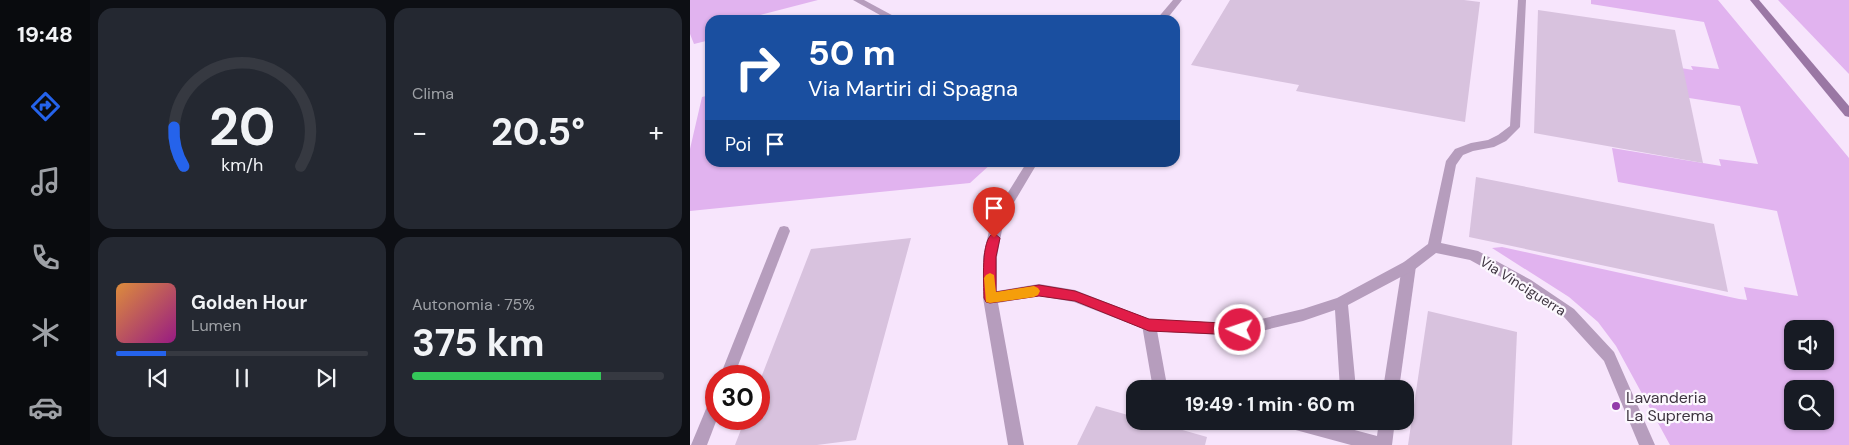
<!DOCTYPE html>
<html lang="it">
<meta charset="utf-8">
<style>
:root{--surface:#171b24;--page:#242831;--text:#f1f3f6;--muted:#9ea1a6;--line:#363941;--accent:#2563eb}
body{margin:0;font-family:"DM Sans",sans-serif;background:var(--page);color:var(--text);height:100vh;display:flex;flex-direction:column;font-size:19px;white-space:nowrap}
*{box-sizing:border-box;margin:0}
p{font-size:16px;color:var(--muted)}
.icon{flex:none;width:28px;height:28px;fill:none;stroke:currentColor;stroke-width:2;stroke-linecap:round;stroke-linejoin:round}
.map{position:relative;flex:1;overflow:hidden}
.drawer{display:flex;flex-direction:column;gap:8px;padding:8px;background:#0d0f14;width:600px}
.drawer>*{flex:none}
.guide{position:absolute;left:15px;top:15px;width:475px;height:152px;border-radius:15px;box-shadow:0 1px 4px #0004;background:#1a4fa0;color:#fff;overflow:hidden}
.controls{position:absolute;left:1094px;top:320px;display:grid;gap:10px}
.controls a{display:grid;place-items:center;width:50px;height:50px;border-radius:10px;background:var(--surface);box-shadow:0 1px 4px #0004;font-size:25px}
.speed{position:absolute;left:15px;top:365px;display:flex;gap:10px;font-size:25px;font-weight:700;text-align:center}
.speed>*{display:grid;place-content:center;width:65px;height:65px;border-radius:50%;background:var(--surface);box-shadow:0 1px 4px #0004;line-height:1}
.speed .limit{border:8px solid #d22;background:#fff;color:#111}
.pin{position:absolute;display:grid;place-items:center;width:42px;height:42px;color:#fff;margin:-51px -21px;border-radius:50% 50% 50% 0;rotate:-45deg;box-shadow:0 0 5px #0007}
.pin .icon{rotate:45deg}
.me{position:absolute;width:55px;margin:-28px;rotate:273deg;stroke-linejoin:round;filter:drop-shadow(0 0 4px #0008)}
.turn{display:flex;align-items:center;gap:18px;height:105px;padding:0 20px;font-size:22px}
.turn .icon{width:65px;height:65px;stroke-width:2.5}
.turn b{display:block;font-size:35px;line-height:42px}
.then{display:flex;align-items:center;height:48px;padding:0 20px;background:#0003;gap:10px;font-size:19px}
.big{font-size:38px;font-weight:700;line-height:1.1}
.drawer .widget{flex:1;display:flex;flex-direction:column;justify-content:center;gap:8px;min-width:0;padding:0 18px;border-radius:15px;background:var(--page)}
.drawer .dial{align-items:center;gap:0}
.dial svg{height:130px;overflow:visible;fill:none;stroke:var(--line);stroke-width:7;stroke-linecap:round;text-anchor:middle}
.dial text{fill:var(--text);stroke:none}
.song{display:flex;align-items:center;gap:15px}
.cover{width:60px;height:60px;border-radius:8px;background:linear-gradient(135deg,hsl(30 70% 55%),hsl(310 70% 35%))}
.played{height:5px;border-radius:2px;background:linear-gradient(90deg,var(--accent) 20%,var(--line) 20%)}
.keys{display:flex;justify-content:space-around;direction:ltr}
.heat{display:flex;justify-content:space-between;align-items:center;font-size:28px;direction:ltr}
.charge{height:8px;border-radius:4px;background:linear-gradient(90deg,#34c759 75%,var(--line) 0)}
.drawer .tiles{flex:1;display:grid;gap:8px;grid-template-columns:repeat(2,1fr)}
.trip{position:absolute;left:436px;top:380px;width:288px;height:50px;border-radius:15px;background:var(--surface);box-shadow:0 1px 4px #0004;font-weight:700;line-height:50px;text-align:center}
main{display:flex;flex:1;min-height:0}
.tabs{display:flex;flex-direction:column;width:90px;justify-content:space-around;align-items:center;background:#090b0e;color:var(--muted)}
.tabs .icon{width:35px;height:35px}
.tabs .selected{color:var(--accent)}
.tabs b{font-size:22px;color:var(--text)}
.map>svg:first-child{display:block}
</style>
<main>
<nav class="tabs">
<b>19:48</b>
<svg class="icon selected" aria-label="directions" viewBox="0 0 24 24"><path d="M12 3l9 9-9 9-9-9zM9 14v-3h6M13 9l2 2-2 2"/></svg>
<svg class="icon" aria-label="music" viewBox="0 0 24 24"><path d="M9 18V5l10-2v13"/><circle cx="6" cy="18" r="3"/><circle cx="16" cy="16" r="3"/></svg>
<svg class="icon" aria-label="phone" viewBox="0 0 24 24"><path d="M5 4h4l2 5-3 2q2 4 5 5l2-3 5 2v4C11 20 4 13 5 4z"/></svg>
<svg class="icon" aria-label="climate" viewBox="0 0 24 24"><path d="M12 3v18M4 7l16 10M4 17L20 7"/></svg>
<svg class="icon" aria-label="car" viewBox="0 0 24 24"><path d="M5 17H2v-5l4-1 3-4h7l3 4 3 1v5h-3M9 17h6M6 11h13"/><circle cx="7" cy="17" r="2"/><circle cx="17" cy="17" r="2"/></svg>
</nav>
<section class="drawer">
<div class="tiles">
<div class="widget dial"><svg viewBox="0 0 100 80">
<path d="M14 69A42 42 0 1 1 86 69"/>
<path d="M14 69A42 42 0 0 1 8 45" stroke="#2563eb"/>
<text x="50" y="56" font-size="32" font-weight="700">20</text>
<text x="50" y="72" font-size="11">km/h</text>
</svg></div>
<div class="widget"><p>Clima</p>
<div class="heat"><a>−</a><b class="big">20.5°</b><a>+</a></div>
</div>
<div class="widget">
<div class="song"><i class="cover"></i><div><b>Golden Hour</b><p>Lumen</p></div></div>
<div class="played"></div>
<div class="keys"><svg class="icon" aria-label="previous" viewBox="0 0 24 24"><path d="M18 5L8 12l10 7zM5 5v14"/></svg><svg class="icon" aria-label="pause" viewBox="0 0 24 24"><path d="M8 5v14M16 5v14"/></svg><svg class="icon" aria-label="next" viewBox="0 0 24 24"><path d="M6 5l10 7-10 7zM19 5v14"/></svg></div>
</div>
<div class="widget"><p>Autonomia · 75%</p><b class="big">375 km</b><div class="charge"></div></div>
</div>
</section>
<div class="map">
<svg width="1159" height="445" viewBox="0 0 1159 445">
<rect width="100%" height="100%" fill="#f7e5fc"/>
<g fill="#e1b3ef" fill-rule="evenodd">
<path d="M0,0H128L51,20H20V40L4,44L0,34Z"/>
<path d="M901,0H1028L1159,158V445H980L926,346L908,322L879,297L802,248L812,247L1049,299L1057,300L1054,287L1108,296L1087,211L928,182L922,148L1031,166L1029,159L1068,164L1050,106L853,75L852,45L1003,70L1001,66L1029,69L1014,22L901,4ZM1102,329H1135V361H1102ZM1102,389H1135V421H1102Z"/>
<path d="M1088,0H1159V74Z"/>
<path d="M20,95V162L302,163L280,183L0,211V149L12,97Z"/>
</g>
<g fill="#d8c2de">
<path d="M540,0H774L790,2L775,122L606,91L609,85L501,65Z"/>
<path d="M848,10L985,30L1013,163L844,133Z"/>
<path d="M786,177L1024,224L1038,292L779,237Z"/>
<path d="M221,238L166,440L127,445H45L55,419H69V383L121,249Z"/>
<path d="M738,311L827,332L822,445H718Z"/>
<path d="M406,406L445,417V421H461L517,437L515,445H387Z"/>
</g>
<g fill="none" stroke-linecap="round" stroke-linejoin="round">
<g fill="#b69dbd" fill-rule="evenodd">
<path d="M94,226L98,227L100,231L44,376H30L88,231L90,227Z"/>
<path d="M719,261L724,262L726,266L709,389H693L712,266L714,262Z"/>
<path d="M459,319L464,321L466,325L476,380L488,384L490,389H463L452,325L454,321Z"/>
<path d="M26,395L27,419L17,445H1L21,397Z"/>
<path d="M594,421H631L687,436L689,421H705L702,445H661L602,429L596,426Z"/>
</g>
<g fill="#b69dbd" fill-rule="evenodd">
<path d="M163,0H174L211,20H199Z"/>
<path d="M483,0H492L476,20H466Z"/>
<path d="M828,0H836L830,127L816,141L804,147L783,151L773,155L766,165L751,243L788,251L841,280L884,309L924,352L965,445H949L914,361L874,317L831,288L780,260L746,253L724,270L658,305L666,389H650L645,310L613,321L550,336L459,331L384,302L349,296L308,303L334,445H318L293,298V257L302,218L337,162H348L314,219L307,257V291L349,284L385,290L459,319L550,324L613,309L647,298L714,262L738,244L756,161L765,149L781,143L798,140L808,135L820,126Z"/>
<path d="M653,421H669V422L667,427L661,430L655,427Z"/>
</g>
<path fill="#9a77a4" fill-rule="evenodd" d="M1060,0H1069L1159,106V117L1155,116Z"/>
</g>
<path fill="#e11d48" stroke="#92132f" d="M304,233L310,238L306,257V292L349,285L385,291L459,319L550,324L554,326L556,330L554,334L550,335L459,331L385,301L349,296L300,303L296,302L294,298C294,285 290,238 304,233Z"/>
<path fill="#f59e0b" d="M300,273L304,275L306,292L344,286L348,288L350,291L348,295L344,297L300,303L296,302L294,278L296,275Z"/>
<circle fill="#933daa" stroke="#fcf8fe" stroke-width="2" cx="926" cy="406" r="5"/>
<g text-anchor="middle" dominant-baseline="central" stroke-width="4.5" stroke-linejoin="round" paint-order="stroke">
<g font-size="14" fill="#3e3540" stroke="#fcf8fe">
<text transform="translate(833 286) rotate(32)">Via Vinciguerra</text>
</g>
<g font-size="16" fill="#3e3540" stroke="#fcf8fe" text-anchor="start">
<text x="936" y="397">Lavanderia<tspan x="936" dy="18">La Suprema</tspan></text>
</g>
</g>
</svg>
<div class="controls">
<a><svg class="icon" aria-label="sound" viewBox="0 0 24 24"><path d="M4 9h4l5-4v14l-5-4H4zM17 9q2 3 0 6"/></svg></a>
<a><svg class="icon" aria-label="search" viewBox="0 0 24 24"><circle cx="10" cy="10" r="6"/><path d="M15 15l6 6"/></svg></a>
</div>
<div class="speed"><div class="limit">30</div></div>
<div class="pin" style="left:304px;top:238px;background:#d93025"><svg class="icon" aria-label="arrive" viewBox="0 0 24 24"><path d="M6 21V4h12l-3 4 3 4H6"/></svg></div>
<svg class="me" style="left:550px;top:330px" viewBox="-20 -20 40 40"><circle r="17" fill="#e11d48" stroke="#fff" stroke-width="3"/><path d="M0-11L8 9 0 5-8 9z" fill="#fff"/></svg>
<div class="trip">19:49 · 1 min · 60 m</div>
<div class="guide">
<div class="turn"><svg class="icon" aria-label="right" viewBox="0 0 24 24"><path d="M7 20v-9h11M14 6l5 5-5 5"/></svg><div><b>50 m</b>Via Martiri di Spagna</div></div>
<div class="then">Poi<svg class="icon" aria-label="arrive" viewBox="0 0 24 24"><path d="M6 21V4h12l-3 4 3 4H6"/></svg></div>
</div>
</div>
</main>
